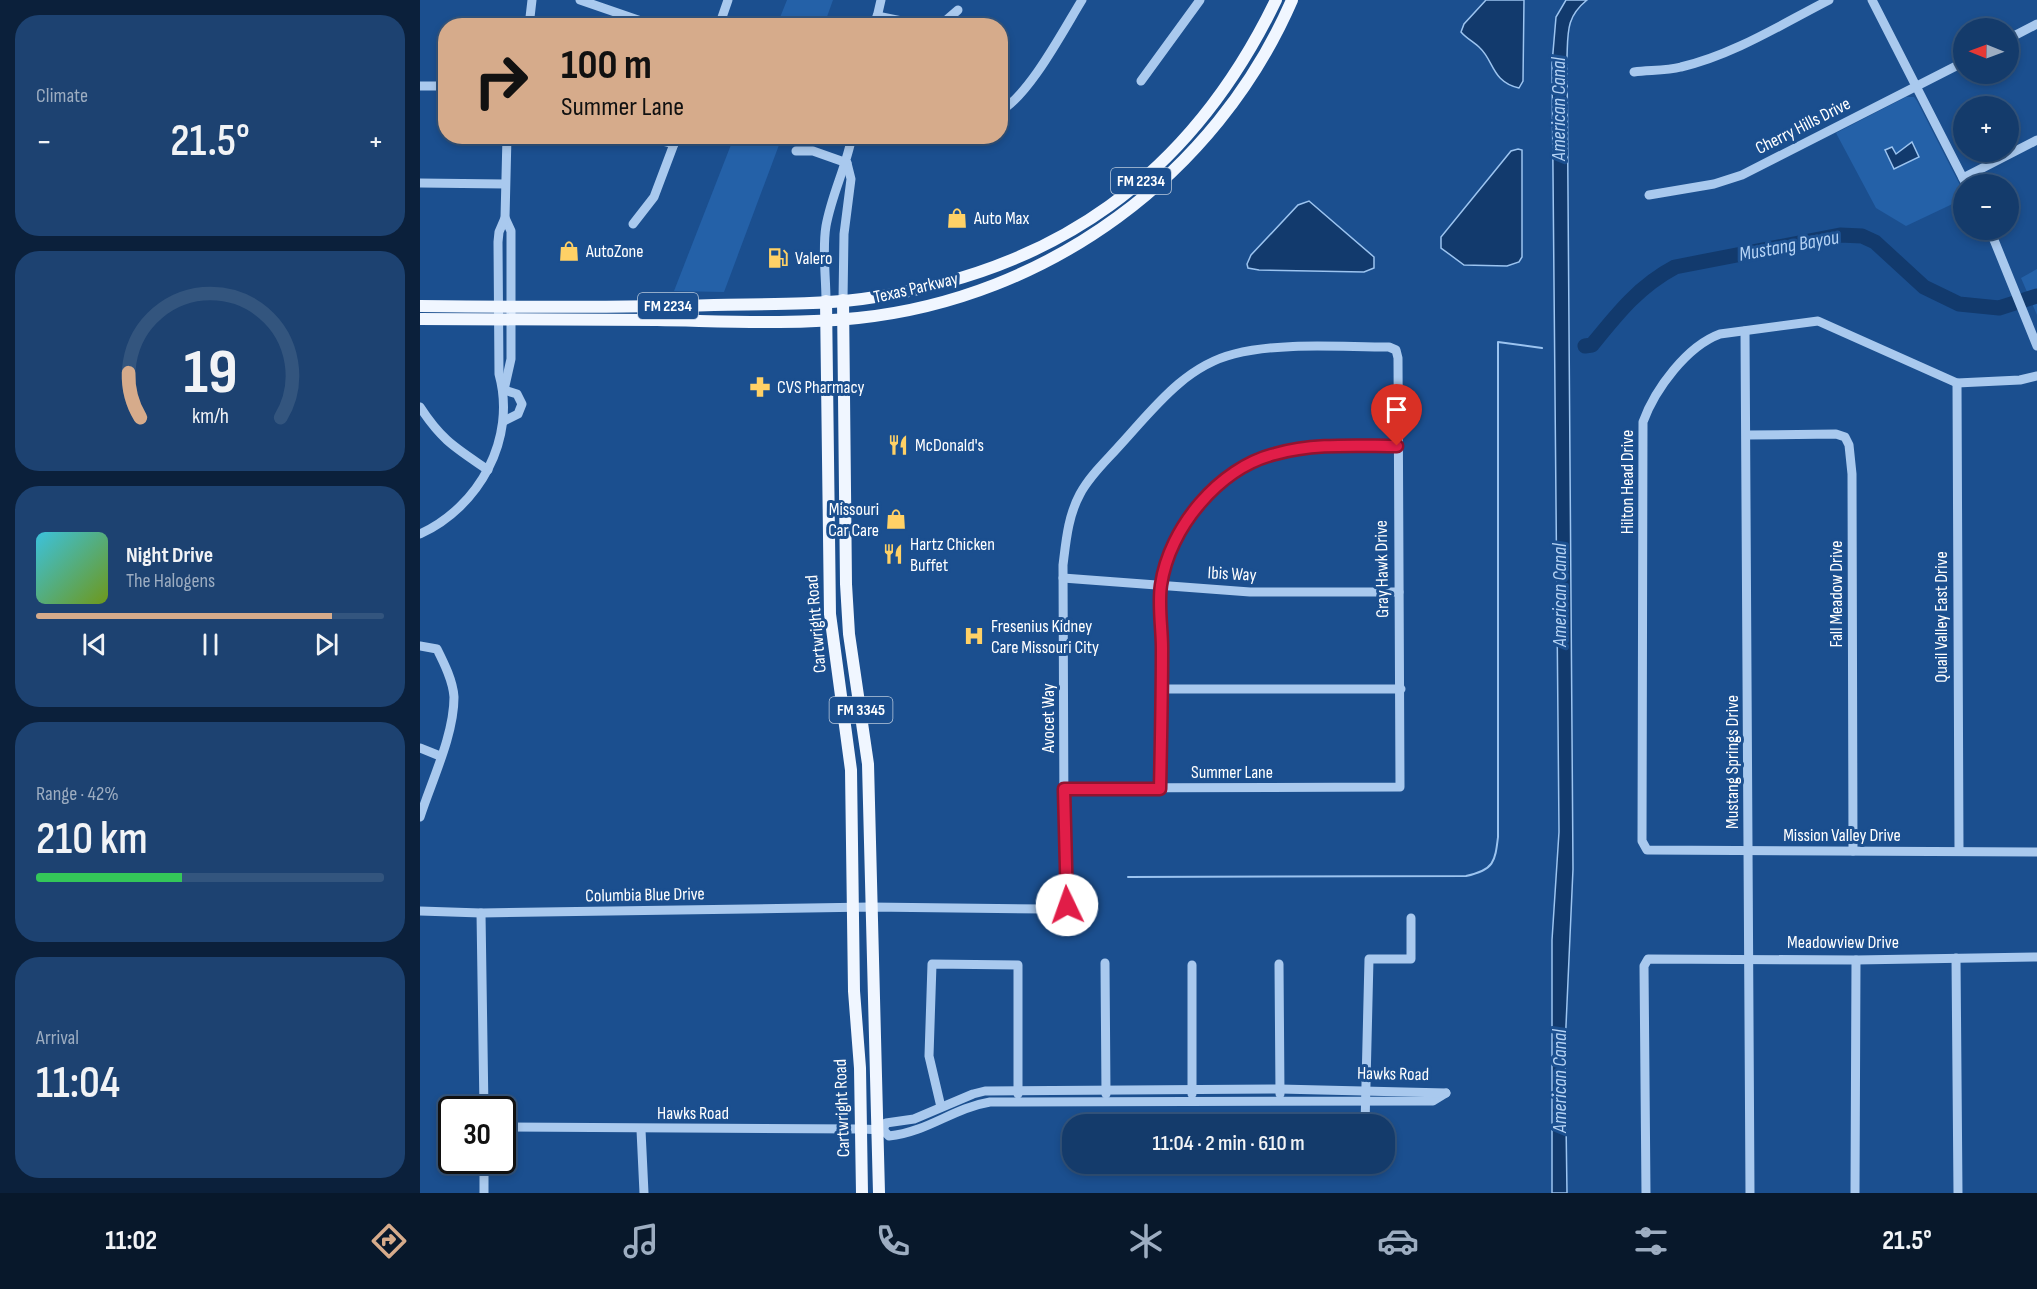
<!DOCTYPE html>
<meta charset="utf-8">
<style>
:root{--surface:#143b6b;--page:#1d4271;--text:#f1f3f6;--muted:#9dadc1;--line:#33557e;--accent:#d6ab8b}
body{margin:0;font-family:"Sofia Sans Condensed",sans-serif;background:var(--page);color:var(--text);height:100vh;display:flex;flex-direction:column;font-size:22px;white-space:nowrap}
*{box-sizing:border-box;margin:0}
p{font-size:20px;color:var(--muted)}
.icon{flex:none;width:33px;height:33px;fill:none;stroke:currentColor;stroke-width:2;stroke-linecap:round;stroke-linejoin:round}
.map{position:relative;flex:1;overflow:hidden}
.drawer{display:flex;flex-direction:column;gap:15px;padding:15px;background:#0b203b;width:420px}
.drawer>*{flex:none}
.banner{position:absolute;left:18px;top:18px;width:570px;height:126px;border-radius:24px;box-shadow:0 3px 9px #0003,0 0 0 2px var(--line);background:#d6ab8b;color:#111;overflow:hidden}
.needle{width:39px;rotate:271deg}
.fabs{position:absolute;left:1533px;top:18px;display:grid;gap:12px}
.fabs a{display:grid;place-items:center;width:66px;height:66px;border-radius:50%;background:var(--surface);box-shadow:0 3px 9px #0003,0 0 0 2px var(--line);font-size:30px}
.speed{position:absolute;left:18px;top:1096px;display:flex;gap:12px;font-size:30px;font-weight:700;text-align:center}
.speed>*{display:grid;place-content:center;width:78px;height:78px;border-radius:50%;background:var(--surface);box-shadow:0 3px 9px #0003,0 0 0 2px var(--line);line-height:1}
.speed .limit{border:3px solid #111;border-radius:9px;background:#fff;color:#111}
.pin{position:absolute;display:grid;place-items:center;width:51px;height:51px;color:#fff;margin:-62px -26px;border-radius:50% 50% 50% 0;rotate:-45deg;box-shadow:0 0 6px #0007}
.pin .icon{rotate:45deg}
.me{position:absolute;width:66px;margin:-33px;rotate:357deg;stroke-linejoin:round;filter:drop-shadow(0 0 4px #0008)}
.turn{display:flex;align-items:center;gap:21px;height:126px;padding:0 24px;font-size:27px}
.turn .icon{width:78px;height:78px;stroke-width:2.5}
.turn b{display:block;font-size:42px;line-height:51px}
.big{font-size:45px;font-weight:600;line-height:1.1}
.drawer .tile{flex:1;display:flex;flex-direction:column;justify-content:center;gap:9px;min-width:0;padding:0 21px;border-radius:24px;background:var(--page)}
.drawer .dial{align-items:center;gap:0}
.dial svg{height:156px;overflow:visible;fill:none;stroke:var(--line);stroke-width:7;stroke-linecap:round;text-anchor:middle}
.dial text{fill:var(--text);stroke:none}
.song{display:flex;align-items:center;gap:18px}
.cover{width:72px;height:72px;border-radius:9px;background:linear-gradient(135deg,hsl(190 70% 55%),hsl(80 70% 35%))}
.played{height:6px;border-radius:3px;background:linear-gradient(90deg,var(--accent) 85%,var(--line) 85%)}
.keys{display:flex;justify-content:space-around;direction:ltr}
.heat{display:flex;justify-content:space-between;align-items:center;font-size:33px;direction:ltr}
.charge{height:9px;border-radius:4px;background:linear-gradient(90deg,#34c759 42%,var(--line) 0)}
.trip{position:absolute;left:642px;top:1114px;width:333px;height:60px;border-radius:24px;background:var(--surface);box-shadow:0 3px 9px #0003,0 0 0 2px var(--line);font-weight:600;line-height:60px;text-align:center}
.tab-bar{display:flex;height:96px;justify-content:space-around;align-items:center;background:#08182b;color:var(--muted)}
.tab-bar .icon{width:42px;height:42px}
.tab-bar .on{color:var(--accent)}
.tab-bar b{font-size:27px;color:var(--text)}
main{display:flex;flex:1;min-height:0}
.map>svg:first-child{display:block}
</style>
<main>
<section class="drawer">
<div class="tile"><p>Climate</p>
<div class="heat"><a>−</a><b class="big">21.5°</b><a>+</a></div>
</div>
<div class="tile dial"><svg viewBox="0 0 100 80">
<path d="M14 69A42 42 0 1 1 86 69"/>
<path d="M14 69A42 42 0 0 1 8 46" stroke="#d6ab8b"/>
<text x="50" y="56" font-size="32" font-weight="700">19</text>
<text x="50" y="72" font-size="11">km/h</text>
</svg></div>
<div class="tile">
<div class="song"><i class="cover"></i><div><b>Night Drive</b><p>The Halogens</p></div></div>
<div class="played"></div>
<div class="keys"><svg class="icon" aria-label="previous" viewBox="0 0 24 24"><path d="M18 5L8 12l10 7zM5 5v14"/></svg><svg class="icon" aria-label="pause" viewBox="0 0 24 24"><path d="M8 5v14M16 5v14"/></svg><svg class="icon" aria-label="next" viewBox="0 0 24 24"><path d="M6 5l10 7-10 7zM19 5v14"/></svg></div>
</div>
<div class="tile"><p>Range · 42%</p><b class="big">210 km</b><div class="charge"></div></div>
<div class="tile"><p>Arrival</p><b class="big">11:04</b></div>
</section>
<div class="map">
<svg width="1617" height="1193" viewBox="0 0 1617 1193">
<rect width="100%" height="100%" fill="#1b4f8f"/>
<g fill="#2461a8">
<path d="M367,0H413L404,25H357Z"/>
<path d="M1486,97H1494L1497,101L1543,191V199L1486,226L1456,208L1416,133Z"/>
<path d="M314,137H362L304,292L254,291Z"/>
<path d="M1617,269V315L1601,278Z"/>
</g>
<g fill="#123a6d" stroke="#9cc4f0" stroke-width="1.5">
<path d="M1066,0H1104L1103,81L1099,88C1072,82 1074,61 1060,48C1054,42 1047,39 1041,32L1044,24Z"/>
<path d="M1146,0H1167C1146,17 1148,32 1147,57L1153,869L1145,1048L1147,1193H1132V940L1139,832L1132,64L1136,17Z"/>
<path d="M1492,142L1499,157L1474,169L1465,150L1472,147L1476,154Z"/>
<path d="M1098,149L1102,150V257L1099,262L1087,266L1044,265L1021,248V237L1091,151Z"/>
<path d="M889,201L954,257V268L944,272L839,270L828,268L827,264L831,255L878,205Z"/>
</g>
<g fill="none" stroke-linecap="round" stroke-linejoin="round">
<path stroke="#9cc4f0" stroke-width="2" d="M708,877L1046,876C1074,870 1075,862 1078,837V342L1122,348"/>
<path stroke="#123a6d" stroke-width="15" d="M1165,346L1172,345C1197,314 1219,286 1255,267L1420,235L1442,236L1455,242L1504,287L1539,304L1579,308L1617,296"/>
<g stroke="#a9c9ee" stroke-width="9">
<path d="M160,0L221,21"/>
<path d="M1452,0L1546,184"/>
<path d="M457,16L506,26"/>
<path d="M109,26L112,0"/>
<path d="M299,26L308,0"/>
<path d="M455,26L461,0"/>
<path d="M513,26L523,23L538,10"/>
<path d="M1588,39L1617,24"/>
<path d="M1214,72C1229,70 1246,71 1261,67C1313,55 1362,24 1409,0"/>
<path d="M721,81L780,0"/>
<path d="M0,86H26"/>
<path d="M580,111C609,96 644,29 662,0"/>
<path d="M222,136L254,144"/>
<path d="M376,151H393L427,163"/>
<path d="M1543,178L1617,140"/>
<path d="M0,183L85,184"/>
<path d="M1229,195L1294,184L1322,175L1544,62"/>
<path d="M213,224L234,197L257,136"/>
<path d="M1570,230L1617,346"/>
<path d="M423,300L424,234L431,179L427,163"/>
<path d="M406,301C406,276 402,250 406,226C412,193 426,168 432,136"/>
<path d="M1325,331L1330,1193"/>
<path d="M1617,376L1600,380L1537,383L1398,321L1300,334C1267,346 1235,389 1223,422L1222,841L1227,850L1617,852"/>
<path d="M1537,383L1539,850"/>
<path d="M84,390L91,359V231L85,218"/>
<path d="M84,390L97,394L102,404L98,414L84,421"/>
<path d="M0,407C22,441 36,448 68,470"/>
<path d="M1328,435L1416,434L1425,437L1429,445L1432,474L1433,851"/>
<path d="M0,534C59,507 97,439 79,374L78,242L79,232L85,218L87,136"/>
<path d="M643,578L830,592H979"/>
<path d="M0,646L17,649C24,663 33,681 34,697C34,735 12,780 0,817"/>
<path d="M741,689H981"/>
<path d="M0,748L20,756"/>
<path d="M740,789C741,742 742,695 742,648C742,628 738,605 741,585C749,528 799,468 855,454C894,443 936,446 977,446"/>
<path d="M0,911L61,913L450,907L625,909L647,905L644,824L643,565C646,541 648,516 660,494C670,475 687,460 701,444C733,409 765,366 814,354C863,342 918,347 969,347L976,350L978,358L980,787L644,788"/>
<path d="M61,913L64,1110"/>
<path d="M1536,958L1538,1193"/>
<path d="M685,963L686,1094"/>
<path d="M859,964L860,1094"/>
<path d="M772,965V1094"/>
<path d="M521,1107L509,1056L512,964L598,965V1094"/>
<path d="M945,1125L949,959H991V918"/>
<path d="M82,1127L442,1129L463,1130L469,1136C508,1132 533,1108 570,1102L1013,1101L1026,1093"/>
<path d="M221,1130L224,1193"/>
<path d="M463,1130L466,1123L494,1119L553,1094L565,1091L860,1089L1026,1093"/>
<path d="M64,1161V1193"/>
<path d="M1226,1193L1224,966L1228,959L1436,960L1617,957"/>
<path d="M1435,1193L1436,960"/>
</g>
<g stroke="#f0f6ff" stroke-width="12">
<path d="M423,300L426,584L429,634L448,764L459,1193"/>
<path d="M406,301L410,614L431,770L434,991L440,1068L442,1193"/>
<path d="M0,306C98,307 196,308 294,305C343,304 393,305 442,299C635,273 771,176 856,0"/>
<path d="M0,319C79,319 158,319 237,320C303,321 372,325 438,318C628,298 796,175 872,0"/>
</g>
</g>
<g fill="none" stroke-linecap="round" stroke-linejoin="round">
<g stroke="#92132f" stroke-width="15">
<path id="route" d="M647,905L644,789H740C741,742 742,695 742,648C742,628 738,605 741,585C749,528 799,468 855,454C894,443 936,446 977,446"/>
</g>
<use href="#route" stroke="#e11d48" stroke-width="10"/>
</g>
<defs>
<g id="shop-bare" transform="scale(1.62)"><path d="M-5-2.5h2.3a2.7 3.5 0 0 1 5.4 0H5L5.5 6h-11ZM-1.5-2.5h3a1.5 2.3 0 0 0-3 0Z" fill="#ffd166" stroke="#1b4f8f" stroke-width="2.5" paint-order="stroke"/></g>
<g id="fuel-bare" transform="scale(1.62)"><path d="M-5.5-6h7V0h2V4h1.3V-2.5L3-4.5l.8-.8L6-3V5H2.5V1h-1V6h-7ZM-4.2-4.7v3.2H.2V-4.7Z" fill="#ffd166" stroke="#1b4f8f" stroke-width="2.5" paint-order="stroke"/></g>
<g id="pharmacy-bare" transform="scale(1.62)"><path d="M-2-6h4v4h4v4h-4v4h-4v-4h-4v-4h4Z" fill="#ffd166" stroke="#1b4f8f" stroke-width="2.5" paint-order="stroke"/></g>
<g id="restaurant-bare" transform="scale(1.62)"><path d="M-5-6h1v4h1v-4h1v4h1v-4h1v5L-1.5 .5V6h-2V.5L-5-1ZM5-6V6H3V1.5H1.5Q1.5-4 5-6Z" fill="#ffd166" stroke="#1b4f8f" stroke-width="2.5" paint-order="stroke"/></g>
<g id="hospital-bare" transform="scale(1.62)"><path d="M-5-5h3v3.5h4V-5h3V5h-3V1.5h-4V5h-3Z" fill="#ffd166" stroke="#1b4f8f" stroke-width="2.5" paint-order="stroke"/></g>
</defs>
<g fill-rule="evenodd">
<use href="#shop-bare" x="537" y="218"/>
<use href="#shop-bare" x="149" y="251"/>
<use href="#fuel-bare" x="358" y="258"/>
<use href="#pharmacy-bare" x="340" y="387"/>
<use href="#restaurant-bare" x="478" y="445"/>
<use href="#shop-bare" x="476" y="519"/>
<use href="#restaurant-bare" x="473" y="554"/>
<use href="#hospital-bare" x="554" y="636"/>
</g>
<g text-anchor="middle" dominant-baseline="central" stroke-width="6" stroke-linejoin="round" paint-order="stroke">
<g fill="#1b4f8f" stroke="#bbcadd" stroke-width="1.5">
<rect x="691" y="168" width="60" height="26" rx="4.5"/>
<rect x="218" y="293" width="60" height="26" rx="4.5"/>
<rect x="409.5" y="697" width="63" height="26" rx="4.5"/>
</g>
<g font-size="16" font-weight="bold" fill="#fff">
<text x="721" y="181">FM 2234</text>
<text x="248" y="306">FM 2234</text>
<text x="441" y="710">FM 3345</text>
</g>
<g font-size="18" fill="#fff" stroke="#1b4f8f">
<text transform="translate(1383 126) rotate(-27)">Cherry Hills Drive</text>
<text transform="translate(496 288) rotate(-13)">Texas Parkway</text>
<text transform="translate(1207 482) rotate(-90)">Hilton Head Drive</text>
<text transform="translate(962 569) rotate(-91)">Gray Hawk Drive</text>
<text transform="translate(812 574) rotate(3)">Ibis Way</text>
<text transform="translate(1416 594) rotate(-90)">Fall Meadow Drive</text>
<text transform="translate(1521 617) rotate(-90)">Quail Valley East Drive</text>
<text transform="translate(396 624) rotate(-95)">Cartwright Road</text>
<text transform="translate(628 718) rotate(-90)">Avocet Way</text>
<text transform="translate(1312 762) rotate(-90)">Mustang Springs Drive</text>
<text x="812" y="772">Summer Lane</text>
<text x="1422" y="835">Mission Valley Drive</text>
<text transform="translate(225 895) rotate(-1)">Columbia Blue Drive</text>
<text x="1423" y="942">Meadowview Drive</text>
<text transform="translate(973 1074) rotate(1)">Hawks Road</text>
<text transform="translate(422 1108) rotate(-92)">Cartwright Road</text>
<text x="273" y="1113">Hawks Road</text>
</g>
<g font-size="18" fill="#fff" stroke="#1b4f8f" text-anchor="start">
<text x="554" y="218">Auto Max</text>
<text x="166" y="251">AutoZone</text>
<text x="375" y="258">Valero</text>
<text x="357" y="387">CVS Pharmacy</text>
<text x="495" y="445">McDonald's</text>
<text x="459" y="509" text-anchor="end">Missouri<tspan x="459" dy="21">Car Care</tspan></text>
<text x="490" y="544">Hartz Chicken<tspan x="490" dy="21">Buffet</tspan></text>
<text x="571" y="626">Fresenius Kidney<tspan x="571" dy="21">Care Missouri City</tspan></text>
</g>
<g font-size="20" font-style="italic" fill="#b5d3f5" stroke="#1b4f8f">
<text transform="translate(1139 109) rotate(-90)">American Canal</text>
<text transform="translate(1369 246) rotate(-10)">Mustang Bayou</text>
<text transform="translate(1140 595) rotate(-90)">American Canal</text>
<text transform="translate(1140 1081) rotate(-90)">American Canal</text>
</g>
</g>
</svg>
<div class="fabs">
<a><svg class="needle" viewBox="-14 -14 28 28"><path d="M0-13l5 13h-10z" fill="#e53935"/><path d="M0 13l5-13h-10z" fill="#9dadc1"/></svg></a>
<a>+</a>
<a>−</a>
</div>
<div class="speed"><div class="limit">30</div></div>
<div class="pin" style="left:977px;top:446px;background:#d93025"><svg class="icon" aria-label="arrive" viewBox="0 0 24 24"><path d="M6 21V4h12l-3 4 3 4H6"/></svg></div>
<svg class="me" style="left:647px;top:905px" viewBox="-20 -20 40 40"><circle r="19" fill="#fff"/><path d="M0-13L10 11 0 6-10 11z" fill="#e11d48"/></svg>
<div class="trip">11:04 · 2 min · 610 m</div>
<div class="banner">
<div class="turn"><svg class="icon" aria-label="right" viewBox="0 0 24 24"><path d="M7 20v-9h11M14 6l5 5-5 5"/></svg><div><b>100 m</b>Summer Lane</div></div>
</div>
</div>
</main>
<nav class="tab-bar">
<b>11:02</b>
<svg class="icon on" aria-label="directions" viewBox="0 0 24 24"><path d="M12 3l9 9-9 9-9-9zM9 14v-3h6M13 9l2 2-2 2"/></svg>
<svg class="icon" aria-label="music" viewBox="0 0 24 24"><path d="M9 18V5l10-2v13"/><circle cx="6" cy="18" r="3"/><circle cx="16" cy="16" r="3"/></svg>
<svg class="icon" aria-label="phone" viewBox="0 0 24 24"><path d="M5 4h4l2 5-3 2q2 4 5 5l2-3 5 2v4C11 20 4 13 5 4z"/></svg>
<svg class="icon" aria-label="climate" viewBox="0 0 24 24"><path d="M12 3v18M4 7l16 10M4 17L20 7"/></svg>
<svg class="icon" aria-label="car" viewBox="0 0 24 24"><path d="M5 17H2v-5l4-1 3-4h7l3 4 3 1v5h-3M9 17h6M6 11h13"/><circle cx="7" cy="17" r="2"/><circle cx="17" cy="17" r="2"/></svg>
<svg class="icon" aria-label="filters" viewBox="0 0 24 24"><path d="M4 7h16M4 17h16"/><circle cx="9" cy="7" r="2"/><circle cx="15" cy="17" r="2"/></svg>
<b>21.5°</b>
</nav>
